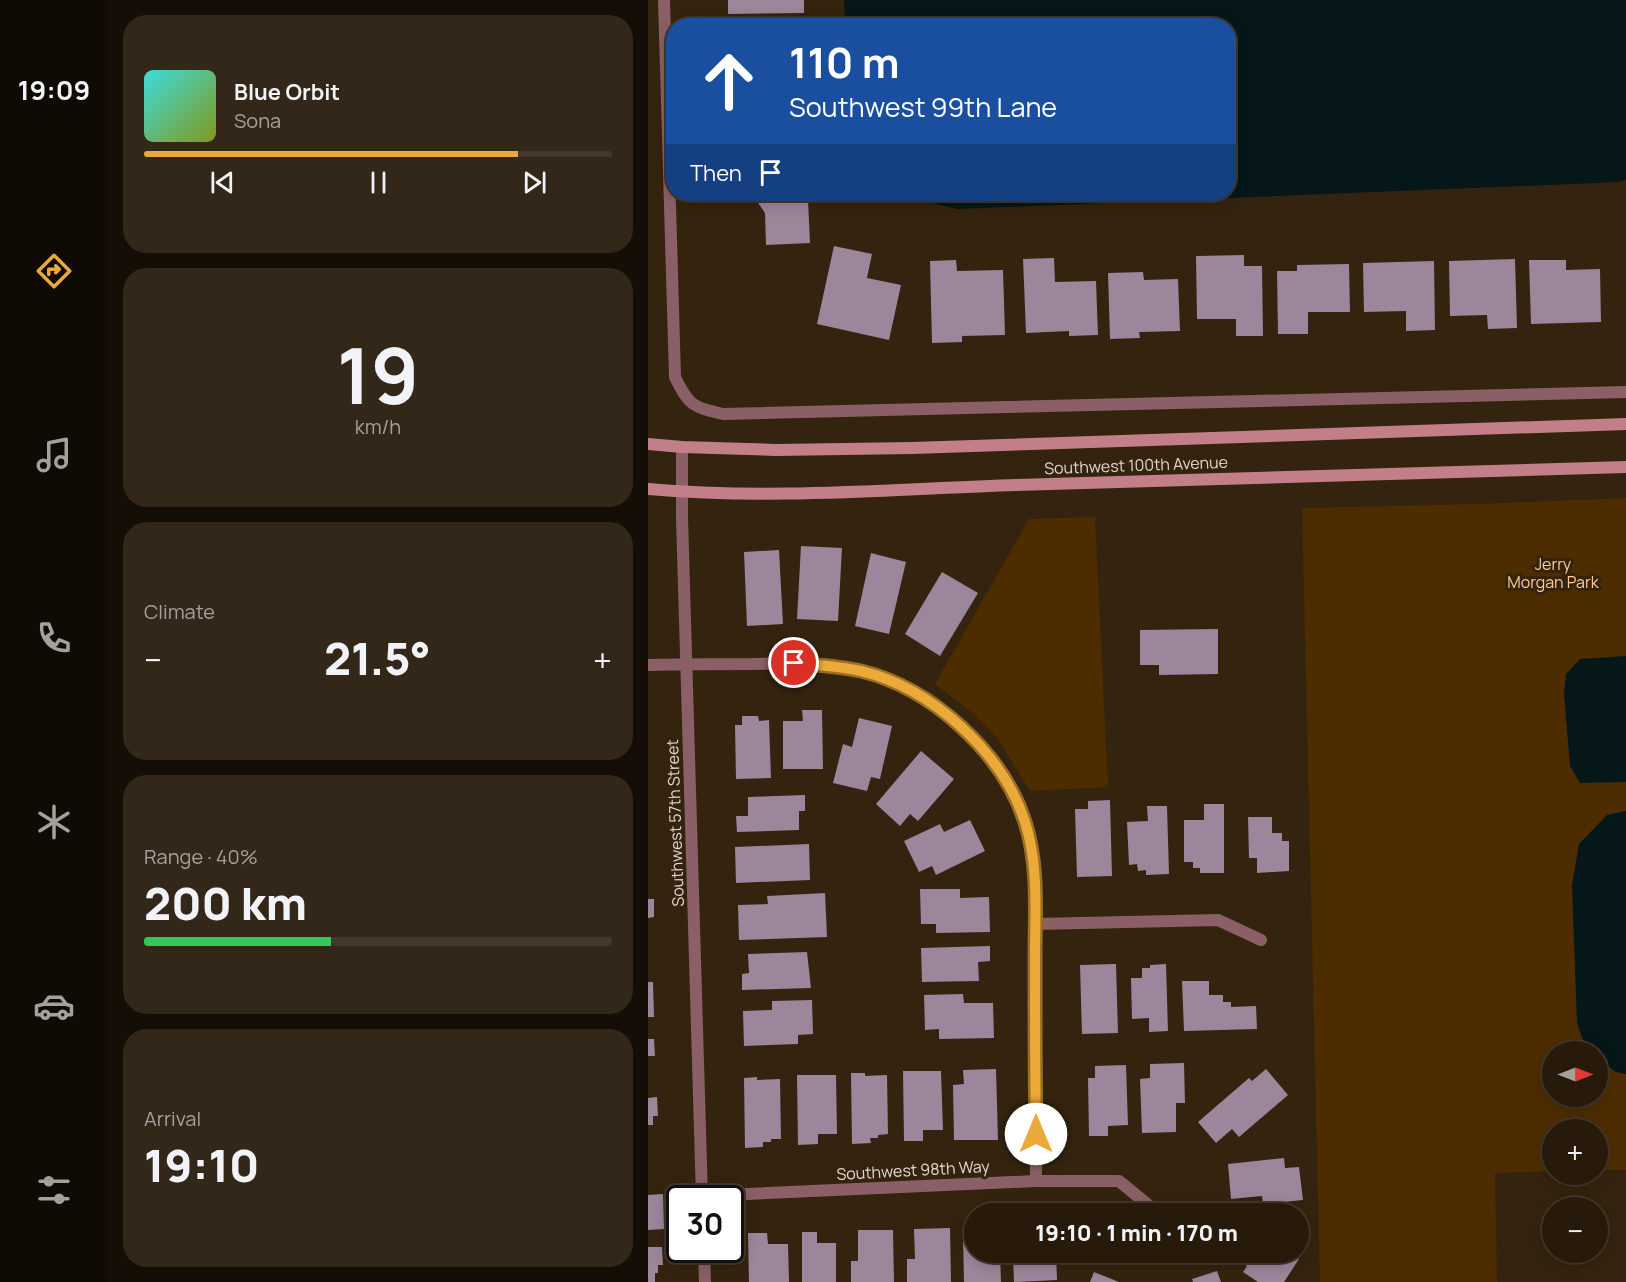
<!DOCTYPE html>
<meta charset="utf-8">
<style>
:root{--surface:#271a0b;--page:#332719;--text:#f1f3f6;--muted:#a4a19d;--line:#43382c;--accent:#eba93a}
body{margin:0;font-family:Manrope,sans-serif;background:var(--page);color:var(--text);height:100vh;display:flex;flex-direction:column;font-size:22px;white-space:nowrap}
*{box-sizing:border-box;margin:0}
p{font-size:20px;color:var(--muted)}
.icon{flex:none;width:33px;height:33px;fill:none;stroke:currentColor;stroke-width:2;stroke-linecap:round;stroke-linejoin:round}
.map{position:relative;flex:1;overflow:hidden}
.sheet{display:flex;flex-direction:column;gap:15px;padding:15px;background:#150e06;width:540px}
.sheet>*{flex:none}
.top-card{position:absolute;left:18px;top:18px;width:570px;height:183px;border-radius:24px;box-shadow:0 3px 15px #0003,0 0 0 2px var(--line);background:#1a4fa0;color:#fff;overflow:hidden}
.needle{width:39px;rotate:90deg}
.controls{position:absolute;left:894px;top:1041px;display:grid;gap:12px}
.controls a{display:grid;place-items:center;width:66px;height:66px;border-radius:50%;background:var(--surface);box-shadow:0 3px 15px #0003,0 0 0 2px var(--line);font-size:30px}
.speed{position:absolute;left:18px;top:1185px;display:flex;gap:12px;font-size:30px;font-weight:700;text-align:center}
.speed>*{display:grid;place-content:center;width:78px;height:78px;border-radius:50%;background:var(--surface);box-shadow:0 3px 15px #0003,0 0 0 2px var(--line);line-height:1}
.speed .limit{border:3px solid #111;border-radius:9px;background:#fff;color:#111}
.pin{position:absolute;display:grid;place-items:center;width:51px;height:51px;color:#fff;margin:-26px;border:3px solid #fff;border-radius:50%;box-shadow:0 2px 6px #0007}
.me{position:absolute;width:66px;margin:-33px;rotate:0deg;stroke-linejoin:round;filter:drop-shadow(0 0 4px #0008)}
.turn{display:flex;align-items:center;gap:21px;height:126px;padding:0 24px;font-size:27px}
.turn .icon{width:78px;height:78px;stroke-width:2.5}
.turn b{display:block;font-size:42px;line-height:51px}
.then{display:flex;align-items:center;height:57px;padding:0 24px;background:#0003;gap:12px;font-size:22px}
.big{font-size:45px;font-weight:800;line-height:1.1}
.sheet .tile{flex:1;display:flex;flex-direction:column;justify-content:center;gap:9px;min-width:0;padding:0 21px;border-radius:24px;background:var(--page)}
.sheet .dial{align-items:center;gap:0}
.dial b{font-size:78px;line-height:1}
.song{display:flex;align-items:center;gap:18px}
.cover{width:72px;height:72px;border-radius:9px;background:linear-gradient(135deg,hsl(180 70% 55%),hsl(70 70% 35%))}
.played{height:6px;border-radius:3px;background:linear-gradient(90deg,var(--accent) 80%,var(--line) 80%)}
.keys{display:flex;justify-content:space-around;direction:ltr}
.heat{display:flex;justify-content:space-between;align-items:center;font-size:33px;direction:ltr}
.charge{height:9px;border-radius:4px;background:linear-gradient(90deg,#34c759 40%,var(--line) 0)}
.trip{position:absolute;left:316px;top:1203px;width:345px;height:60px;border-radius:30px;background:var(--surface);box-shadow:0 3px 15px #0003,0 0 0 2px var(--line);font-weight:800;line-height:60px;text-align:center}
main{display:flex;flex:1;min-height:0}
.tabs{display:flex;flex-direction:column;width:108px;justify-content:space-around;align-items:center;background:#100a04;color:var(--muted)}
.tabs .icon{width:42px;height:42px}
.tabs .selected{color:var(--accent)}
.tabs b{font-size:27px;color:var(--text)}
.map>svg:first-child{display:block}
</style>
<main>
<nav class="tabs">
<b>19:09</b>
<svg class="icon selected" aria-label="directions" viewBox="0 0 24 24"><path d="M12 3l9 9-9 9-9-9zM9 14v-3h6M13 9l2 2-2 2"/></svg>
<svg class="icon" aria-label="music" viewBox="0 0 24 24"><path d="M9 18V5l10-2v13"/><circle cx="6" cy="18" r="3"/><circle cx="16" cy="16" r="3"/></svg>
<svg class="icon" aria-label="phone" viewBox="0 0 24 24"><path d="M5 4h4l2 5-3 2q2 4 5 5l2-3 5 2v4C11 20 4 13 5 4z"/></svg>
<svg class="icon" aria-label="climate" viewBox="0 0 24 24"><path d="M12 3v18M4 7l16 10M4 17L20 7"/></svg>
<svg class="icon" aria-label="car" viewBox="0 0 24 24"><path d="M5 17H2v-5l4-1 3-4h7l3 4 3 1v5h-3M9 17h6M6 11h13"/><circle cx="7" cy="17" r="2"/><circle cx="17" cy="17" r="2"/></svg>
<svg class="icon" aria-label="filters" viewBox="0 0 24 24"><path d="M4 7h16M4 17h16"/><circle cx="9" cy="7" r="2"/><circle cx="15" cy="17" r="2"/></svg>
</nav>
<section class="sheet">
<div class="tile">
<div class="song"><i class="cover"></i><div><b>Blue Orbit</b><p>Sona</p></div></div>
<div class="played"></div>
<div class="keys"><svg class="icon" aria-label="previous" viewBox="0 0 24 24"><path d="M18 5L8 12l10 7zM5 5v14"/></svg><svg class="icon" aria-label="pause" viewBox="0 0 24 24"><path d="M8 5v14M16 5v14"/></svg><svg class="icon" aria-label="next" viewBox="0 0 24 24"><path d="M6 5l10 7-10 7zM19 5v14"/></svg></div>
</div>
<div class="tile dial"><b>19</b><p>km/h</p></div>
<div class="tile"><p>Climate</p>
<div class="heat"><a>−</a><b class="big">21.5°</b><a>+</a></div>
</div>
<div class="tile"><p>Range · 40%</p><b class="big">200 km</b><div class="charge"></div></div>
<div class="tile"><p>Arrival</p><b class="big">19:10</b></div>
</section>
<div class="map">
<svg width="978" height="1282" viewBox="0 0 978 1282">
<rect width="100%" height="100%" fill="#34230f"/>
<g fill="#4d2d00" fill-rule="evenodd">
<path d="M978,498V1170H950V1130H904V1171L847,1173L849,1282H672L654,508L831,504ZM904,1052H950V1096H904Z"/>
<path d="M447,517L460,787L382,791L348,736L327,715L287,684L381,519Z"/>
</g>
<g fill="#051718">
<path d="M196,0H978V180L971,182L310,209L244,194H580V26L197,25Z"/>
<path d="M978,656V782L932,783L922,766L916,694L918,674L932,659Z"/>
<path d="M978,811V1074L968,1072L950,1060V1052L939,1051L929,1023L924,885L931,844L959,815Z"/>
</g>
<g fill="#9b869c">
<path d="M80,0H156V13L80,14Z"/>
<path d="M104,194H170L160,200L162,243L118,245L117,213Z"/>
<path d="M186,246L224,254L219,278L253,285L241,340L169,324Z"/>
<path d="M596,255V266H614L615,336H588V319H549L548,256Z"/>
<path d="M406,258L407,282L448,281L450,335L421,336V331L378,333L375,259Z"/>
<path d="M867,259L869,328L840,329L839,315L802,316L801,261Z"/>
<path d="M308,260L309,271L355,270L357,335L314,336V342L284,343L282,261Z"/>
<path d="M881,260H918V270L952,269L953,322L883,324Z"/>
<path d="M786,261L787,330L758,331V311L716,312L715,263Z"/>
<path d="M701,264L702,312H660V334H630L629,271H649V265Z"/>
<path d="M495,272L496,280L530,279L532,331L491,332L492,338L462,339L460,273Z"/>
<path d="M153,546L194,548L190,621L149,619Z"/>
<path d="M131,550L135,624L99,626L96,552Z"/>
<path d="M223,553L258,562L241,634L207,626Z"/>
<path d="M294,572L330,593L292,656L257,634Z"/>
<path d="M570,629V674L511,675V665H492V630Z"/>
<path d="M154,710H174L175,769H135V721H155Z"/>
<path d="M94,716H110L111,721L121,720L123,778L88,779L87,725H94Z"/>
<path d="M211,718L244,726L232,779L223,777L219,791L185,783L195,744L204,747Z"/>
<path d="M273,751L306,779L270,821L262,814L252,826L228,804Z"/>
<path d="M157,795V811H151V830L89,832L88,816H100V797Z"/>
<path d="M462,800L464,876L429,877L427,809H440V801Z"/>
<path d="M556,804H576V873H552V868H545V862H536V820H556Z"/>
<path d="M499,806H519L521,874L498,875V870L490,871L489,864L481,865L479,822L500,821Z"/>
<path d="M600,817H624V833H634V841H641V871L609,873V858H601Z"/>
<path d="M322,820L337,851L288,875L284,866L271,872L256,841L292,824L296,832Z"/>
<path d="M161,844L162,880L88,883L87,847Z"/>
<path d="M272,889H312V898L341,897L342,932L288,933V924H273Z"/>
<path d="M177,893L179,937L91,940L90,905L120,904L119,896Z"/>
<path d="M0,899H6V917L0,918Z"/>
<path d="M342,946V961L330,962L331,981L274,982L273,948Z"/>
<path d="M159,952L163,988L94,990V974L101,973L100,954Z"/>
<path d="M468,964L470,1033L434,1034L432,965Z"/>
<path d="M518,964L520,1031L501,1032V1018L484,1019L483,978H494V968H502V965Z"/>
<path d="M534,981H561V995H575V1002H583V1007L608,1006L609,1029L536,1031Z"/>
<path d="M0,982H5L6,1017H0Z"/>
<path d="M315,994L316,1003H345L346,1038L291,1039V1029L277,1030L276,995Z"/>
<path d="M164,1000L165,1034L150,1035V1044L96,1046L95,1011L124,1010V1001Z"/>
<path d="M0,1039H6L7,1056H0Z"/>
<path d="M536,1063L537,1103H528V1132L494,1133L492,1079L502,1078V1064Z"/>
<path d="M478,1065L480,1125L460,1126V1136H441L440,1078H447V1066Z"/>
<path d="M348,1069L350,1140H306L305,1085L316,1084L315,1070Z"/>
<path d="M618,1069L640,1095L591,1137L584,1129L568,1143L550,1122L601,1078L604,1081Z"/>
<path d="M255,1071H293L295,1130H275V1141H256Z"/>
<path d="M203,1073H217V1076L239,1075L240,1134L230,1135V1138H222L223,1143L204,1144Z"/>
<path d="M149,1075H188L189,1134H170V1144L150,1145Z"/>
<path d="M109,1077V1080L132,1079L133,1139H123V1142H115V1147L97,1148L96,1078Z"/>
<path d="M9,1097L10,1116H5V1125H0V1098Z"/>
<path d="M636,1158L637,1168L651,1167L655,1200L615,1204L614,1196L583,1199L580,1164Z"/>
<path d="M15,1194L16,1229L0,1230V1195Z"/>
<path d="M302,1228L303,1282H259V1259H267L266,1229Z"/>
<path d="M210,1230H245L246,1282H203V1261H210Z"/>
<path d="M154,1232H169V1243H188V1282H154Z"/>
<path d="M324,1232H327V1252H352L353,1282H316L315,1236L324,1235Z"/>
<path d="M100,1233H119L120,1244H140L141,1282H101Z"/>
<path d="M0,1247H14L15,1265H10V1273H7V1282H0Z"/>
<path d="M373,1252H408L409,1280L366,1282L365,1256L373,1255Z"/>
<path d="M579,1252H642L651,1259L636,1282H610L595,1272L599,1266Z"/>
<path d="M569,1271L573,1282H545L544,1279Z"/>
<path d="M446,1272L471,1282H442Z"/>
</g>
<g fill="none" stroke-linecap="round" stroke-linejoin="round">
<g stroke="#8a6066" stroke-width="12">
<path d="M16,0L27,377C41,406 45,407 75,414L978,392"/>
<path d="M34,447V518L54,1198"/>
<path d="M0,665C35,664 70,664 104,664C141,663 177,663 213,671C278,686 344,745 371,805C380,826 383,849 386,871L388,1181"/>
<path d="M387,924L570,920L613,940"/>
<path d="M54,1196L388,1181H471L504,1208"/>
<path d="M56,1250L57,1282"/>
</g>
<g stroke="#c27f8a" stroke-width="12">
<path d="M0,444L34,447L128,450L264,448L978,424"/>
<path d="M0,489C123,500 245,489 368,485C572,479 775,473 978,467"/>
</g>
</g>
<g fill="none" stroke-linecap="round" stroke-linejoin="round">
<g stroke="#996e26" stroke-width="15">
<path id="route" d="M146,663C168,665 191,666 213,671C284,688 355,753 377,822C391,865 387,913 387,957C387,1016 387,1075 388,1134"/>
</g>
<use href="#route" stroke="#eba93a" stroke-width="10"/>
</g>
<g text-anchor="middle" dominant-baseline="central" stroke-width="6" stroke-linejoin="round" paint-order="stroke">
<g font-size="16" fill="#e2d7cb" stroke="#34230f">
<text transform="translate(488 465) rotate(-2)">Southwest 100th Avenue</text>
<text transform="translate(27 823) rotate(-92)">Southwest 57th Street</text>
<text transform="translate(265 1170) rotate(-3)">Southwest 98th Way</text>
</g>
<g font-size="16" fill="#fecb93" stroke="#34230f">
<text x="905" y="564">Jerry<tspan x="905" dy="18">Morgan Park</tspan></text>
</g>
</g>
</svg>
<div class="controls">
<a><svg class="needle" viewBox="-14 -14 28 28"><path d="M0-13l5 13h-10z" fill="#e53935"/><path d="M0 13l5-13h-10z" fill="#a4a19d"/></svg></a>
<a>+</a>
<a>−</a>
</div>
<div class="speed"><div class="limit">30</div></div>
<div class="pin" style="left:146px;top:663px;background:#d93025"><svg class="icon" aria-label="arrive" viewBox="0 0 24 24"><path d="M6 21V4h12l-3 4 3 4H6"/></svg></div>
<svg class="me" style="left:388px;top:1134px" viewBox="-20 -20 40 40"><circle r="19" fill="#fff"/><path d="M0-13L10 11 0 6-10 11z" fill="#eba93a"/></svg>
<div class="trip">19:10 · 1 min · 170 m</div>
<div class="top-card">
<div class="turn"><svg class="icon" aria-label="ahead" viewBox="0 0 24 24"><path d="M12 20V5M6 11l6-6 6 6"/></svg><div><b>110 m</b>Southwest 99th Lane</div></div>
<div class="then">Then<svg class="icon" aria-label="arrive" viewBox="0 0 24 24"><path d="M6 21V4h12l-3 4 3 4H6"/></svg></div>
</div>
</div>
</main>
